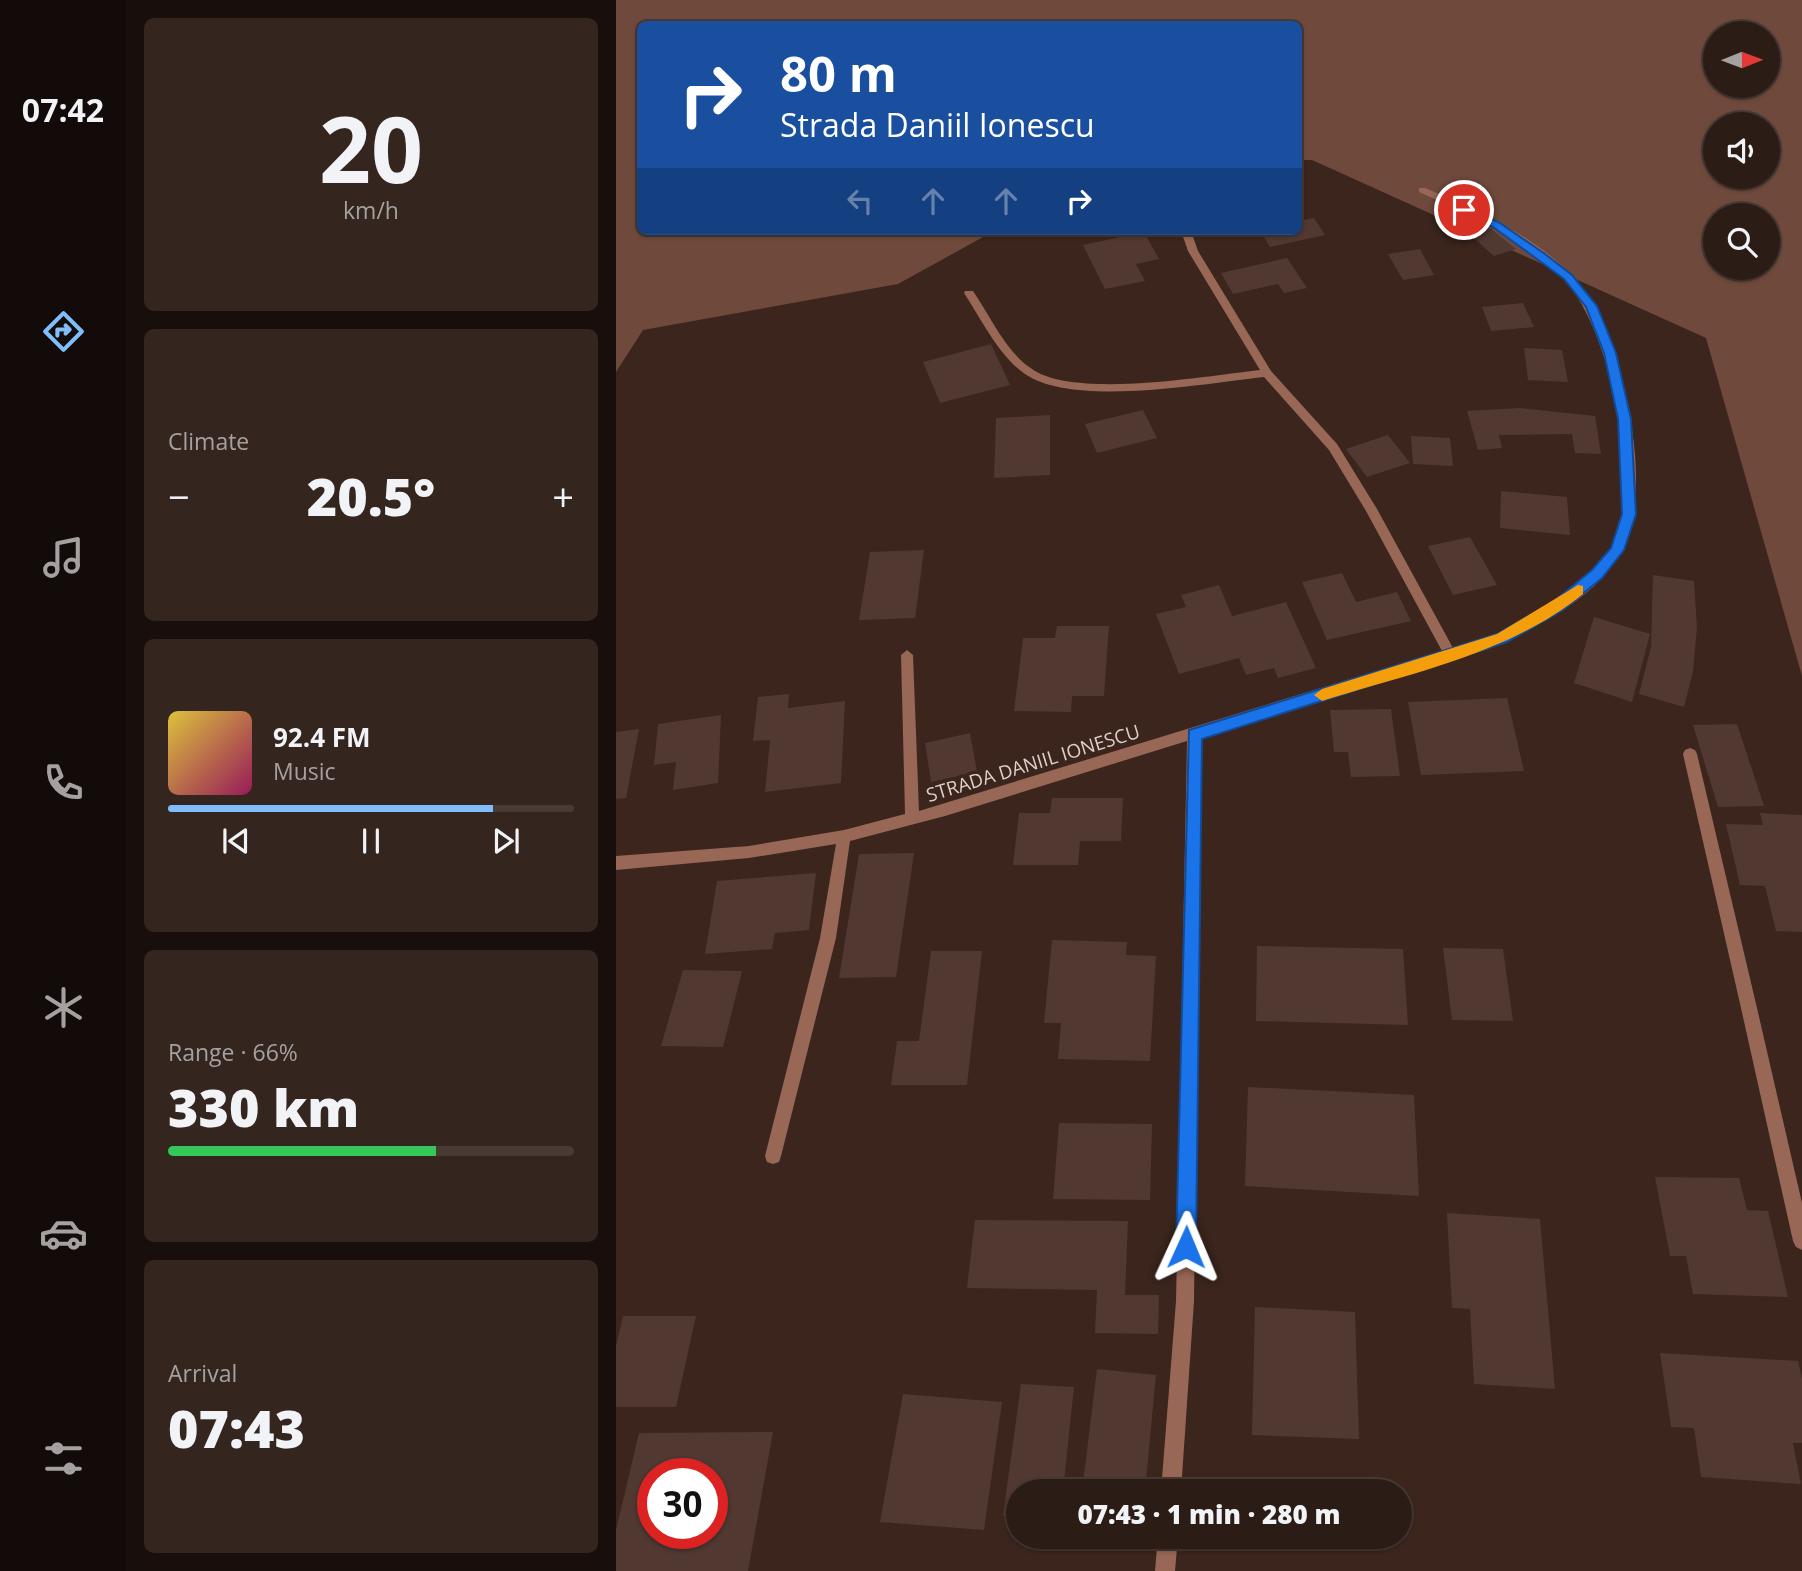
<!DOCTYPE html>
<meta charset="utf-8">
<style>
:root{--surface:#2c1c16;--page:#34251f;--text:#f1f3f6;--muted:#a6a1a1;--line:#483a35;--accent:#81bdfa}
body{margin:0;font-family:"Open Sans",sans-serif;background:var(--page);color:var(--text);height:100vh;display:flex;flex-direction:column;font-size:26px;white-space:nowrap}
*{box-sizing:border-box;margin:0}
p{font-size:23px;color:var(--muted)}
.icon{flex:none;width:38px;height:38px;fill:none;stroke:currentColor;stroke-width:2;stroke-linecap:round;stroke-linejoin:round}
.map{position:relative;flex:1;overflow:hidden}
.panel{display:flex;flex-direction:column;gap:18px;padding:18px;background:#180f0c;width:490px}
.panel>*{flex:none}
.top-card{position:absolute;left:21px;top:21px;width:665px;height:214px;border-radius:10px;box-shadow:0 2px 5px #0004,0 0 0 2px var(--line);background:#1a4fa0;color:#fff;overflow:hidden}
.needle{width:46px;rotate:89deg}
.buttons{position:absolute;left:1087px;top:21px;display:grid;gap:14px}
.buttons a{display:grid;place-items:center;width:77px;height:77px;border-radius:50%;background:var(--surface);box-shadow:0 2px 5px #0004,0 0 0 2px var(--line);font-size:35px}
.speed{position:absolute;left:21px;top:1458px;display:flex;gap:14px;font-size:35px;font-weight:700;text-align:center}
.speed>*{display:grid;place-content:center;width:91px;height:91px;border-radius:50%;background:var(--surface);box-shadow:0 2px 5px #0004,0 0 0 2px var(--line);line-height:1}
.speed .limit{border:10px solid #d22;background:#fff;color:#111}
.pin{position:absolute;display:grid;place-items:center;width:60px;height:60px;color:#fff;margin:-30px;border:4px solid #fff;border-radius:50%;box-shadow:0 2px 7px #0007}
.me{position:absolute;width:77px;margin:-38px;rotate:1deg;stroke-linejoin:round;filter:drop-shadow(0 0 5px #0008)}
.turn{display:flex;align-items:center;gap:24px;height:147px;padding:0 28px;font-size:32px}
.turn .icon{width:91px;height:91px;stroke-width:2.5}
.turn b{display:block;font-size:49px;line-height:60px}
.lanes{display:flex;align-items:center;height:66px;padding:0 28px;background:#0003;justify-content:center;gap:35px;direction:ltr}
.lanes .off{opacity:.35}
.big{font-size:52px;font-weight:800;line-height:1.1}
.panel .widget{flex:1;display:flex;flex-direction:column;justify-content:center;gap:10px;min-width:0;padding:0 24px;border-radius:10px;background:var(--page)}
.panel .dial{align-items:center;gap:0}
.dial b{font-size:91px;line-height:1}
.song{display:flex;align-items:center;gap:21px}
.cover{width:84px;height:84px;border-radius:10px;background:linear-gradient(135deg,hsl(50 70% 55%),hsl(330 70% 35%))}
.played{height:7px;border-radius:4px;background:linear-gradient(90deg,var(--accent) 80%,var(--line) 80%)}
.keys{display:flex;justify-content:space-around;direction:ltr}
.heat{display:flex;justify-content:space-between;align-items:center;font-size:38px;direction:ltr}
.charge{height:10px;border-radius:5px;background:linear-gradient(90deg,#34c759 66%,var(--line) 0)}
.trip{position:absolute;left:390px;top:1479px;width:406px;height:70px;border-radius:35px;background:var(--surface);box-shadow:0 2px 5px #0004,0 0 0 2px var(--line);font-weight:800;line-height:70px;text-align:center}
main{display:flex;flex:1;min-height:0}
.menu{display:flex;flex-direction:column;width:126px;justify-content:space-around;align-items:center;background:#120b09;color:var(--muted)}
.menu .icon{width:49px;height:49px}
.menu .selected{color:var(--accent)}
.menu b{font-size:32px;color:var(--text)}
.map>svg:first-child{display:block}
</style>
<main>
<nav class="menu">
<b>07:42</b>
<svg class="icon selected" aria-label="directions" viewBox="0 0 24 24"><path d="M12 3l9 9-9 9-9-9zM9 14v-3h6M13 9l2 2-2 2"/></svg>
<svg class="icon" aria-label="music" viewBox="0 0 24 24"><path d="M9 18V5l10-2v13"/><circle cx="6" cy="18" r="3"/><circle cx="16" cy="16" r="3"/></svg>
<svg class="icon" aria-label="phone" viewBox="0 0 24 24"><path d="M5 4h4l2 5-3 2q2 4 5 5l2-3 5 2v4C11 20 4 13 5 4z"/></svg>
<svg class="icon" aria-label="climate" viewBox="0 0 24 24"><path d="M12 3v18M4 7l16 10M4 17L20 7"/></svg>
<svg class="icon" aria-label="car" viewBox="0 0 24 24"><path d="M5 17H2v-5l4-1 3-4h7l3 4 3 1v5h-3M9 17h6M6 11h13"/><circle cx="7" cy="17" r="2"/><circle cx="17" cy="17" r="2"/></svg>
<svg class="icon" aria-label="filters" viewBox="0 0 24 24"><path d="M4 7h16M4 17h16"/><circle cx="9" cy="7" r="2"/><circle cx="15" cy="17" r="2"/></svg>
</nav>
<section class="panel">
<div class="widget dial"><b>20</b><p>km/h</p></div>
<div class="widget"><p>Climate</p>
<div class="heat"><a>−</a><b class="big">20.5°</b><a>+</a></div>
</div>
<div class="widget">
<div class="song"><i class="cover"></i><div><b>92.4 FM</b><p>Music</p></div></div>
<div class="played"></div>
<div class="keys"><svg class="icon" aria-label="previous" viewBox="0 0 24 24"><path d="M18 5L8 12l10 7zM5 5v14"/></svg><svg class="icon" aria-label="pause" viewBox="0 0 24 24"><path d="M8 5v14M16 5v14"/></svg><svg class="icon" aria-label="next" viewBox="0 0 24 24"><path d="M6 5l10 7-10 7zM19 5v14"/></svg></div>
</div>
<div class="widget"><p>Range · 66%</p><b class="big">330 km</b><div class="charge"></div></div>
<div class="widget"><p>Arrival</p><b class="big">07:43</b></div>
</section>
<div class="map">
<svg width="1186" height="1571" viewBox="0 0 1186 1571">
<rect width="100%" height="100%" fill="#3b251d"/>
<path fill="#6f493c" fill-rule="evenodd" d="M0,0H1186V676L1090,338L696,160H683L682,24H24V231H378L282,284L27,330L0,372ZM1099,33H1152V86H1099ZM1099,124H1152V177H1099ZM1099,215H1152V268H1099Z"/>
<g fill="#513931" fill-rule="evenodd">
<path d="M698,218L709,235L654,247L644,231H682V221Z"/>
<path d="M858,220L874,228L900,249L878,256L844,226Z"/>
<path d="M528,232L543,259L520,264L529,281L489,289L467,245Z"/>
<path d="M804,249L818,275L787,280L772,254Z"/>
<path d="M671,258L691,288L668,293L662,284L617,294L605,273Z"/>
<path d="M907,303L918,327L875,331L866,307Z"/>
<path d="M375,344L394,385L324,403L307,362Z"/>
<path d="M908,348L946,350L952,382L912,380Z"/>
<path d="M904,408L979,416L985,454L959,453L956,434L883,435L886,448L862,450L851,411Z"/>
<path d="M527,410L541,438L481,453L469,424Z"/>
<path d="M434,415V475L378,478L380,418Z"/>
<path d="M772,435L794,463L751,477L730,449Z"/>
<path d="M795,436L834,438L837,466L797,464Z"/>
<path d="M885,491L951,497L954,535L884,528Z"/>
<path d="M854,537L881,585L837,595L812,546Z"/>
<path d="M308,550L299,618L243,620L254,552Z"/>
<path d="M726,573L740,602L781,592L795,621L711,640L686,582Z"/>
<path d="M1037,575L1078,581L1081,627L1077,671L1068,707L1023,694L1035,647Z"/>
<path d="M603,585L616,616L670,602L700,668L662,678L658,668L630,675L623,658L563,674L540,614L570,607L565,595Z"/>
<path d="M978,617L1034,634L1016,702L958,683Z"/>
<path d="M441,626H493L488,696H456L455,712L398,711L407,638H439Z"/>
<path d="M173,694L172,708L229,701L225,783L149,792L154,740L137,741L142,697Z"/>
<path d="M891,698L908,771L805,775L792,702Z"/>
<path d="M775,709L784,776L735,777L732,752H718L714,710Z"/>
<path d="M105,715L102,783L57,790L60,762L38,765L42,724Z"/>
<path d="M1121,724L1148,806L1102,807L1077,725Z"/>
<path d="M23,729L10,798L0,799V732Z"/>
<path d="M354,733L361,772L315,782L309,743Z"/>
<path d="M436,798H507L505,841H464L462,865H397L403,813H434Z"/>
<path d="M1144,813L1186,815V932L1160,931L1149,886L1124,885L1110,824L1147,825Z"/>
<path d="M298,853L280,977L223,978L243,854Z"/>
<path d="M200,873L193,930L159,933L156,949L89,954L101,881Z"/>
<path d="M436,940L511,942L510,955L540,956L534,1061L442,1059L445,1023H428Z"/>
<path d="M641,946L787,949L792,1025L640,1021Z"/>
<path d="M827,948L887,949L897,1021L836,1020Z"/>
<path d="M315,951H366L351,1085H275L281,1041H303Z"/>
<path d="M67,970L126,971L107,1047L45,1046Z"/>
<path d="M632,1087L798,1095L803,1196L629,1186Z"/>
<path d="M443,1123L536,1124L534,1200L437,1199Z"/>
<path d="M1039,1177L1123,1178L1131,1210L1152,1211L1172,1297L1077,1294L1070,1256H1054Z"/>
<path d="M831,1213L924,1219L939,1389L858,1384L854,1309L836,1308Z"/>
<path d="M359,1220L512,1221L509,1295H543L542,1334L479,1333L481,1290L351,1288Z"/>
<path d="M639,1307L739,1312L743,1439L636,1435Z"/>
<path d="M7,1316H80L60,1407H0V1346Z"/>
<path d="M1044,1353L1182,1361L1186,1378V1443H1177L1185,1484L1085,1477L1078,1428L1055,1427Z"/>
<path d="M481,1369L540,1375L529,1491H466Z"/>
<path d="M405,1384L458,1387L447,1491H402V1517L387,1516Z"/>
<path d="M287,1394L386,1402L368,1530L264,1522Z"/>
<path d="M157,1432L132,1571H0V1530L23,1433ZM37,1474H96V1533H37Z"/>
</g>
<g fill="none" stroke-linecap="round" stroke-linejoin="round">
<path fill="#986756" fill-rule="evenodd" d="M1074,748L1079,750L1081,754L1141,1008L1139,1013L1133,1016L1127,1013L1125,1008L1067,754L1069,750Z"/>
<g fill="#986756" fill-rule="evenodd">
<path d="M803,188H809C867,213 938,243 974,299C991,327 1001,361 1009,393C1020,440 1028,503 1006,549C986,592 933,620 893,640C866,654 826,662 797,671C726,693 655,715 585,737L578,1301L565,1491H545L560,1301L571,741L329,816L234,841L220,938L165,1156L163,1162L157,1164L151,1162L149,1156L204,938L220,844L133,858L0,870V856L133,846L228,830L289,814L285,655L291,650L297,655L303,811L826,651L750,511L713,450L648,377C591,383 458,408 409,374C382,355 366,320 348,293L349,291H357C375,317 391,355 419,371C465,398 590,376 644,370L572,251L565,231H575L582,251L655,371L721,444L761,509L837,648C852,643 869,640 883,634C919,617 962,592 987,561C1033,502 996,331 948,279C910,239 853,214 803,192Z"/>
<path d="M1133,1000L1139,1003L1141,1008L1186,1203V1250L1180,1247L1177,1241L1125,1008L1127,1003Z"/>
<path d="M542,1536H562L559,1571H539Z"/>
</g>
</g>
<path fill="#1a73e8" stroke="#114b97" stroke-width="2" d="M844,208H852L884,223L929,254L956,275L981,306L1000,353L1015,419L1020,514L1008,550L986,578L947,610L891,642L586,739L580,1247L577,1254L570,1257L563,1254L560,1247L573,730L881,634L937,602L976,570L995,548L1006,514L1002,419L988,353L970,307L948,279L921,259L877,227L844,212Z"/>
<path fill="#f59e0b" d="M962,585L967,586V594C893,654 795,673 706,701L698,695L706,689L881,634Z"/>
<g text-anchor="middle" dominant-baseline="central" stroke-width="7" stroke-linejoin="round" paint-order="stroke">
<g font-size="19" fill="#dfd0cb" stroke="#3b251d">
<text transform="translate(417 763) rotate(-17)">STRADA DANIIL IONESCU</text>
</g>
</g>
</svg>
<div class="buttons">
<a><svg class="needle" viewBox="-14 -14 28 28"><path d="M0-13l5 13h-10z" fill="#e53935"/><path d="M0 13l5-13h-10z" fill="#a6a1a1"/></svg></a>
<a><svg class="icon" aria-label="sound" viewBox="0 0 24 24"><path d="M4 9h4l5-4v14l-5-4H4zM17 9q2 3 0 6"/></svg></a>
<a><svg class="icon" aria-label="search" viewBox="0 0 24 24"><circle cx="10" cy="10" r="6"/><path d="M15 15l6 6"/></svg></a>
</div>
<div class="speed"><div class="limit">30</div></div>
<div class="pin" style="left:848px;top:210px;background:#d93025"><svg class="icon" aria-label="arrive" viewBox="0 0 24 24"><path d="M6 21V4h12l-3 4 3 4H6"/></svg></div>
<svg class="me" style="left:570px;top:1247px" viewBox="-20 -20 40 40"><path d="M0-17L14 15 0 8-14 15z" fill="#1a73e8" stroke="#fff" stroke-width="4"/></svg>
<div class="trip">07:43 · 1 min · 280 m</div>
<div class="top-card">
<div class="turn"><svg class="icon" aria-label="right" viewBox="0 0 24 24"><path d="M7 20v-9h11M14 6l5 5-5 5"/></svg><div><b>80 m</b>Strada Daniil Ionescu</div></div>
<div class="lanes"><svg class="icon off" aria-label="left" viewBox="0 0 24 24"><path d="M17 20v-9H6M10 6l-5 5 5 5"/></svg><svg class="icon off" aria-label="ahead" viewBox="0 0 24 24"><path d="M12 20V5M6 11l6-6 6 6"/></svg><svg class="icon off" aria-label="ahead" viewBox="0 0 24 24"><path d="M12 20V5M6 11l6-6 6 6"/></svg><svg class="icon" aria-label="right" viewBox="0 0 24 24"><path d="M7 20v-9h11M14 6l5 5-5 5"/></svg></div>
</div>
</div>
</main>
